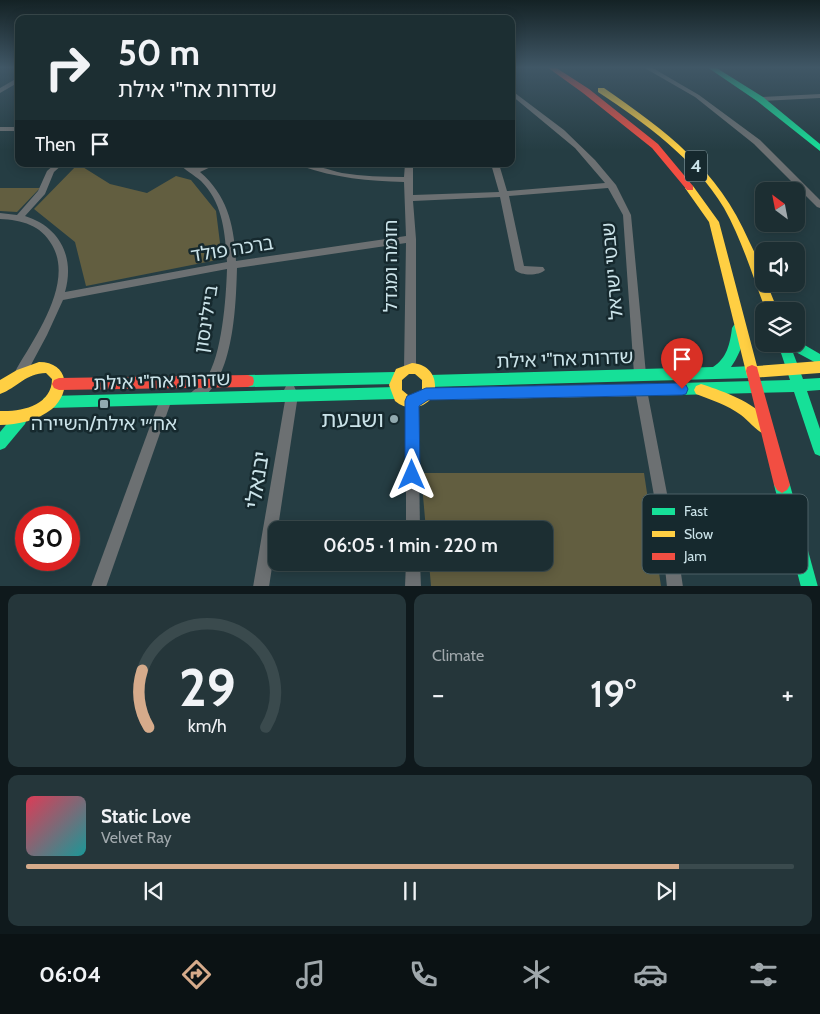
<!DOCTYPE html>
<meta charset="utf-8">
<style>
:root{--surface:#1c2e32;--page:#25363a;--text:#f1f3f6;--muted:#a0a8ac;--line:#3a4a4d;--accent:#d6ab8b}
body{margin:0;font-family:Cabin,"Noto Sans Hebrew",sans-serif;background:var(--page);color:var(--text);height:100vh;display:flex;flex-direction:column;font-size:19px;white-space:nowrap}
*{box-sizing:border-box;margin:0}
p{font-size:16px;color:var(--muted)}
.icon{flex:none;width:28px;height:28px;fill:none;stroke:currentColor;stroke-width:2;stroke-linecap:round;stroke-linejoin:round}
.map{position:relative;height:586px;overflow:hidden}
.sheet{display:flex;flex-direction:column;gap:8px;padding:8px;background:#0f191c;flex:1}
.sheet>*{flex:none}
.hud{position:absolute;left:15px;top:15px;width:500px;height:152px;border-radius:10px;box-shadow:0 2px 12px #0003,0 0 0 1px var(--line);background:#1c2e32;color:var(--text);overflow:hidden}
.needle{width:32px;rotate:328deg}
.controls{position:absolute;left:755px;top:182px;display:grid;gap:10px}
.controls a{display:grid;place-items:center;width:50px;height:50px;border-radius:10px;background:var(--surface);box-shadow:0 2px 12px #0003,0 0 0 1px var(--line);font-size:25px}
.speed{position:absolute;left:15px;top:506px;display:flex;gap:10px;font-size:25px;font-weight:700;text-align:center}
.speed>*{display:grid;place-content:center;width:65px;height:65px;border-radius:50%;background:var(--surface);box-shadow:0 2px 12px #0003,0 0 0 1px var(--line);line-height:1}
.speed .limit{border:8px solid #d22;background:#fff;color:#111}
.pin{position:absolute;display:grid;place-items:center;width:42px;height:42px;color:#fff;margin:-51px -21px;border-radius:50% 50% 50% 0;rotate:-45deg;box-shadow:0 0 5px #0007}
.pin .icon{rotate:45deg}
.me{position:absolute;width:55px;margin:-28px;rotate:0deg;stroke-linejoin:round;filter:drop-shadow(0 0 4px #0008)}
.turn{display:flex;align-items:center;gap:18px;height:105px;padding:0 20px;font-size:22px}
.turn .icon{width:65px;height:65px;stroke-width:2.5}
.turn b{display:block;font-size:35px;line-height:42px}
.then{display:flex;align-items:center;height:48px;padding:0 20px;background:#0003;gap:10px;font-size:19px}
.big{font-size:38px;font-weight:600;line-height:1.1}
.sheet .widget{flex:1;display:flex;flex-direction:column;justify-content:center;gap:8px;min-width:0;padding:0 18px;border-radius:10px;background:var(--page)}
.sheet .dial{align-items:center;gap:0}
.dial svg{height:130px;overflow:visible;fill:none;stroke:var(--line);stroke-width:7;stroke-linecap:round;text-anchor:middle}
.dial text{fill:var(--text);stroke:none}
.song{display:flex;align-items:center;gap:15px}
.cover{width:60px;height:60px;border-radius:8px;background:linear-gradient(135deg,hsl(350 70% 55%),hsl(180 70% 35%))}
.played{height:5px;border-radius:2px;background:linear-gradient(90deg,var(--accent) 85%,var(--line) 85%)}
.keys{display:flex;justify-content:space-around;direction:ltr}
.heat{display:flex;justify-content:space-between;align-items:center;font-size:28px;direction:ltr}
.sheet .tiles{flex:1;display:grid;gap:8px;grid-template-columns:1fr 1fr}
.widget:last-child{grid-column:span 2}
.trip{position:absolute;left:268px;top:521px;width:285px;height:50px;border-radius:10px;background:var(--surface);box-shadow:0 2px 12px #0003,0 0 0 1px var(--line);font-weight:600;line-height:50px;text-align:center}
.tab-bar{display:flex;height:80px;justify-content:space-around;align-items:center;background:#0b1214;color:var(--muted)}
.tab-bar .icon{width:35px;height:35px}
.tab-bar .on{color:var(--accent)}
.tab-bar b{font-size:22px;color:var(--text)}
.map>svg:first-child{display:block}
</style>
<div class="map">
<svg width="820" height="587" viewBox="0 0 820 587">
<rect width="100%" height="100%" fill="#253d43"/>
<g fill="#625e40">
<path d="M78,164L110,184L147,193L176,176L191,180L216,211L222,259L86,286L75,242L34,209Z"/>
<path d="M0,188H40L17,212L0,211Z"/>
<path d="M421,473H644L661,586H431L429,563L544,562V530H426Z"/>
</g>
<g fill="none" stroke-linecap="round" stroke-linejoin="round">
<g fill="#6c7072" fill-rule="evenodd">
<path d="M643,67H651L699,95L760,140L820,200V208L817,207L754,144L695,97Z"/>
<path d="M19,77V82L0,93V88Z"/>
<path d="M511,90L564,130L595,160L616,185L631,215L646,374L644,378L640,379L636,378L634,374L623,215L608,188L509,196L524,266L543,267L545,270C539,276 521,276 515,270L500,197L413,201L416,239V369L414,373L410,374L406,373L404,369L406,243L237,268C236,305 234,388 193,403L189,402L187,398C191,390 201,387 206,379C222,355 226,299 227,269L63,300L47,335L25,376L21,377L17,376L15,372L17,368C36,336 74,282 52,245C41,225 22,220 0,219V213L17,215L38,191L47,171L55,164H63L54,172L45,194L25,216C60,227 75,257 65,292L227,262C225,233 223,203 201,181C194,175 185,170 179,164H188L195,168L207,164H217L200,172C228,196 234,226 236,261L406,236L404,182C369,181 335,178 301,166L300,164C315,164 328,170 342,173C362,176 383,177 404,177L405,164H413V195L499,192L491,164H499L507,191L605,183L575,148L511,95Z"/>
<path d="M820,94V98L760,101L757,99L760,97Z"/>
<rect x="0" y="127" width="19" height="4"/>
<path d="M290,385L294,386L298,395L269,587H253L286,395L284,390L286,386Z"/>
<path d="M641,385L645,386L647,390L676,540L683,587H667L662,540L635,390L637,386Z"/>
<path d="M166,394L170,395L172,399L106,587H91L160,399L162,395Z"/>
<path d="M412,395L416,397L418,401L420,530H406V401L408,397Z"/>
<path d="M406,562H420L421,587H405Z"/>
</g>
<g fill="#16e098" fill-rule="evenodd">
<path d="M707,67H715L763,97L820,144V151L757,101Z"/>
<path d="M738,323L742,325C748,337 738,357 731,367L752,366L757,368L758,372L757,376L752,378L429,387L424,385L423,381L424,377L429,375L713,367C727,358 730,344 732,328L734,325Z"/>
<path d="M796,340L820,354V365L792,350L803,379L820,378V390L807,391L820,429V456L815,454L813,449L794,392L640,396L635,394L633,390L635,386L640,384L790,380L778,344H796Z"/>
<path d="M395,372L400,374L401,378L400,382L395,384L248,387L243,385L242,381L243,377L248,375Z"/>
<path d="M396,387L401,389L403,393L401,397L396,399L49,408L44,406L42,402L44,398L49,396Z"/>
<path d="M20,412L25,414L27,419L25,424L5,448L0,450V432L15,414Z"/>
<path d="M782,477L787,480L790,485L818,587H801L774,485L777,480Z"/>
</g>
<g fill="#ffcf43" fill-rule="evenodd">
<path d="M598,88H604C666,131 718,169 749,241C755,254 764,269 764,284H767L778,311H766C753,277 742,240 724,208C694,158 646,124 598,92Z"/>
<path d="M690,185L693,186L719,222L757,366L820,361V373L752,378L747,376L709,222L685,188Z"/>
<path d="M39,362C69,362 72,392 52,409C38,420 18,425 0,425V411C22,412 52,405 52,379L46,373C26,373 17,388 0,394V380L17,370Z"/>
<path d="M412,363C426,364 436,373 435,388L640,384L645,386L647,390L645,394L640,396L430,400C419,410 406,410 395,401L389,385L396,369ZM409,374H415L422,380V390L416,395H408L402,390V380Z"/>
<path d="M701,384C723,391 763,405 773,428L771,433L766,435C756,431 749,421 741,415C727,405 712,400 696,394L694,390L696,386Z"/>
</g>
<g fill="#f24e42" fill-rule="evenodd">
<path d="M547,67H555L589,89L658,144L693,186V190H687L652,148L583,93Z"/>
<path d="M752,365L757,367L758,371L790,485L787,490L782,493L777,490L774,485L746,371L747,367Z"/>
<path d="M248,375L253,377L254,381L253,385L248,387L59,390L54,388L52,384L54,380L59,378Z"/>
</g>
</g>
<linearGradient id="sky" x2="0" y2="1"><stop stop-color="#142225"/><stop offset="0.45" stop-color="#405766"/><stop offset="1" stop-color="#405766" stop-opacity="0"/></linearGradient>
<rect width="820" height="150" fill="url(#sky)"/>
<path fill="#1a73e8" stroke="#114b97" d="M682,383L686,385L688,389L686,394L682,395L428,400L419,406L420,475L418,480L412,482L407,480L405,475V401L407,396L426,388Z"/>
<g fill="#91a9af" stroke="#16292e" stroke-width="2">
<rect x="99" y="399" width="10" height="10" rx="2.5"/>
<circle cx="394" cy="419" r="5"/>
</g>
<g text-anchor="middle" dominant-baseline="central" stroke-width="5" stroke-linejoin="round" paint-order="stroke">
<rect fill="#16292e" stroke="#95abb1" stroke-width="1" x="685" y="150.5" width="22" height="31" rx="4"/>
<g font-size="18" font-weight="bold" fill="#cbe3e9">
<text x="696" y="166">4</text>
</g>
<g font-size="19" fill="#cbe3e9" stroke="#16292e">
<text transform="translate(232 249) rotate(-9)">ברכה פולד</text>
<text transform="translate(390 266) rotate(-90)">חומה ומגדל</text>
<text transform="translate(612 271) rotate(-95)">שבטי ישראל</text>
<text transform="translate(206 319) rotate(-81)">ביילינסון</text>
<text transform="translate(565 359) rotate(-2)">שדרות אח"י אילת</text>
<text transform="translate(162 381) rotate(-2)">שדרות אח"י אילת</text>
</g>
<g font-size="19" fill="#cbe3e9" stroke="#16292e">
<text x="104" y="423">אח״י אילת/השיירה</text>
</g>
<g font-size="22" fill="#cbe3e9" stroke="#16292e" text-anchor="end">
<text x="384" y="419">ושבעת</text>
</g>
<g font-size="22" fill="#cbe3e9" stroke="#16292e">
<text transform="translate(257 480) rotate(-81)">יבנאלי</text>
</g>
</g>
<rect x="642" y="494" width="166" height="80" rx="8" fill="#16292e" stroke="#4c6166" stroke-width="1"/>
<rect x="652" y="508" width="23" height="7" fill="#16e098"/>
<rect x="652" y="531" width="23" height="6" fill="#ffcf43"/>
<rect x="652" y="553" width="23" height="7" fill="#f24e42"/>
<g font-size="14" fill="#cbe3e9">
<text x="684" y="516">Fast</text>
<text x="684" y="539">Slow</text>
<text x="684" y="561">Jam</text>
</g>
</svg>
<div class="controls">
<a><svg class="needle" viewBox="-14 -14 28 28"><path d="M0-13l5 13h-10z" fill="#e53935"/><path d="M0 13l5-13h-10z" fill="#a0a8ac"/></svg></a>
<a><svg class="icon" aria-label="sound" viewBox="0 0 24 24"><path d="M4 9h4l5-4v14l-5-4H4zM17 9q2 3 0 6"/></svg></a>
<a><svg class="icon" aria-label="layers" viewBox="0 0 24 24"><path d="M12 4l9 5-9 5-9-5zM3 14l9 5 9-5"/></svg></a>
</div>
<div class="speed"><div class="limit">30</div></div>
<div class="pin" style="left:682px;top:389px;background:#d93025"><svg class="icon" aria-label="arrive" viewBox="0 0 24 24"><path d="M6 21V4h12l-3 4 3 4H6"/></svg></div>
<svg class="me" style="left:412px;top:475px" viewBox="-20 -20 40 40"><path d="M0-17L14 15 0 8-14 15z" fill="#1a73e8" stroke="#fff" stroke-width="4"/></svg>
<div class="trip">06:05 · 1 min · 220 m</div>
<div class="hud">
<div class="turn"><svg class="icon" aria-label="right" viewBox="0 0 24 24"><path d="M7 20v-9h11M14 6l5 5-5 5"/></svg><div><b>50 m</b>שדרות אח&quot;י אילת</div></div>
<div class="then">Then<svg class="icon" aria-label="arrive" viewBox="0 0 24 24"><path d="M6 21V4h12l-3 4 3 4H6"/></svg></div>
</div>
</div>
<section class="sheet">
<div class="tiles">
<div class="widget dial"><svg viewBox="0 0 100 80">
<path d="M14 69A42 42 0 1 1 86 69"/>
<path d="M14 69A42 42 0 0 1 10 34" stroke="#d6ab8b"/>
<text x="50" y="56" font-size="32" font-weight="700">29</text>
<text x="50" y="72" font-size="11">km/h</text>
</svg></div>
<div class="widget"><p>Climate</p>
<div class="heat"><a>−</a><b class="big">19°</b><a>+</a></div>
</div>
<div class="widget">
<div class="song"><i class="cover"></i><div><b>Static Love</b><p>Velvet Ray</p></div></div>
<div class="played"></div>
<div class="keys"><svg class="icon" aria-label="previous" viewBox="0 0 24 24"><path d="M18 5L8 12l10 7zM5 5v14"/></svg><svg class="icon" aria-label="pause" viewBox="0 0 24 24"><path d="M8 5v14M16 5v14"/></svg><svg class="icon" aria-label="next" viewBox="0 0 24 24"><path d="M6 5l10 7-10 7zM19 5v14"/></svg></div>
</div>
</div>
</section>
<nav class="tab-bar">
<b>06:04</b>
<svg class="icon on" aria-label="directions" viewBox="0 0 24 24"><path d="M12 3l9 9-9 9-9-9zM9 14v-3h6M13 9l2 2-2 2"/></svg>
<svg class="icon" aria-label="music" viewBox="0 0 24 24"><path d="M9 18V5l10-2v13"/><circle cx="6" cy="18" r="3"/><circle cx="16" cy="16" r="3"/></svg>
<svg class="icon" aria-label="phone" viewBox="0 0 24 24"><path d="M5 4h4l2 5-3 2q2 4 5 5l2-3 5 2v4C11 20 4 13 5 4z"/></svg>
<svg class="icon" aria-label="climate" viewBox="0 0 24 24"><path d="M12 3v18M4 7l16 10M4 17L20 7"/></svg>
<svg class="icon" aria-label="car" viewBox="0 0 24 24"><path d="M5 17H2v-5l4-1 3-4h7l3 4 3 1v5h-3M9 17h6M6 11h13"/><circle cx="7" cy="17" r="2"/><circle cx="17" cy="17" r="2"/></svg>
<svg class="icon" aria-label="filters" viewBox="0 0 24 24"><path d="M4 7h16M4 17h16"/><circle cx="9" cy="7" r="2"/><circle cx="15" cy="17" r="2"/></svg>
</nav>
